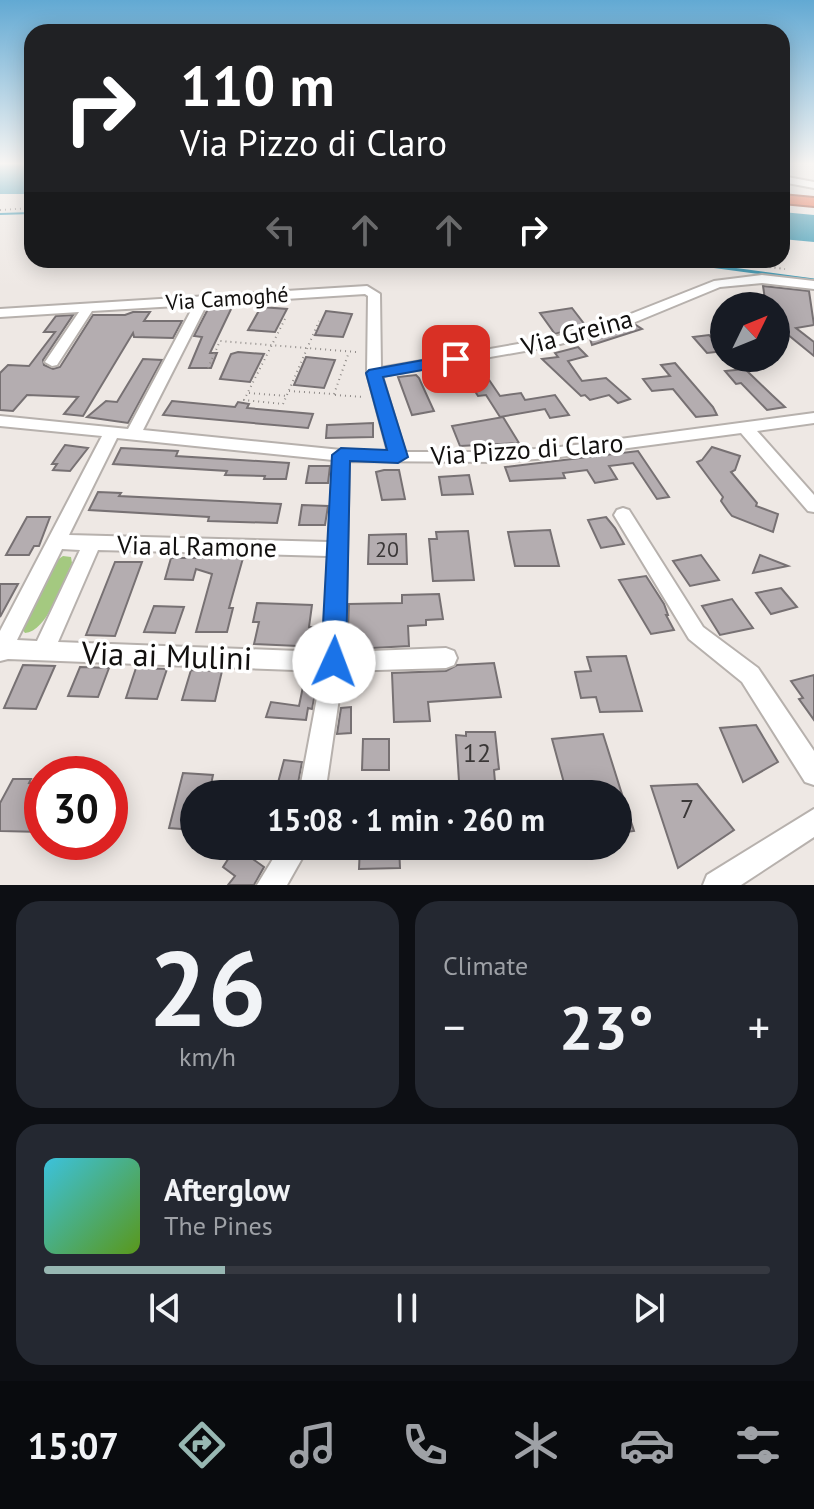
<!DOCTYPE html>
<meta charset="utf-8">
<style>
:root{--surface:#171b24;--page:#242831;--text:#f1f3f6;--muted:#9ea1a6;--line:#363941;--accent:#97b7b2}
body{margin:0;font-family:"PT Sans",sans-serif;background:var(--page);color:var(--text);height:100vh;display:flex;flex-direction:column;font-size:30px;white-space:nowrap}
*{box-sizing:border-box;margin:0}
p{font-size:26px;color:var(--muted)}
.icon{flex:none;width:44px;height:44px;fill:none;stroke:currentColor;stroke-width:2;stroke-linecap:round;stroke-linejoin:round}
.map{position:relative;height:885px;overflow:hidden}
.panel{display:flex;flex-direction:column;gap:16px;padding:16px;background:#0d0f14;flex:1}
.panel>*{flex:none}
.hud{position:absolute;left:24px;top:24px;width:766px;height:244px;border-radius:24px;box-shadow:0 4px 20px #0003;background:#202124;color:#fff;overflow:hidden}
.needle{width:52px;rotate:47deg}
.fabs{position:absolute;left:710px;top:292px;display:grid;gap:16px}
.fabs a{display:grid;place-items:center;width:80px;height:80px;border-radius:50%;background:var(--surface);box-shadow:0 4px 20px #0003;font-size:40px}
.speed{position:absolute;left:24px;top:756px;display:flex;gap:16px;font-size:40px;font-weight:700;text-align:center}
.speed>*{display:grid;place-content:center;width:104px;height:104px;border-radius:50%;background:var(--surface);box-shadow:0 4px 20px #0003;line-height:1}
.speed .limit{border:12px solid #d22;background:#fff;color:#111}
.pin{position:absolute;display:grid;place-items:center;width:68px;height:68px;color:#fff;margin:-34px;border-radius:16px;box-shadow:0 4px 12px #0006}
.me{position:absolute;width:88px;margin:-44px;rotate:2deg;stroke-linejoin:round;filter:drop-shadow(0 0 6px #0008)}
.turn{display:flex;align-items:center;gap:28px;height:168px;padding:0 24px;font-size:36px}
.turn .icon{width:104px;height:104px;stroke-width:2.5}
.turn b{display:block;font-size:56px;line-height:68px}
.lanes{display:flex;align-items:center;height:76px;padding:0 24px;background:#0003;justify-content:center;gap:40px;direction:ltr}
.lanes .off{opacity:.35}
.big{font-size:60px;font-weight:800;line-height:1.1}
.panel .card{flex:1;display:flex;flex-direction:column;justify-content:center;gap:12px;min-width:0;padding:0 28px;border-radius:24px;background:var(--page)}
.panel .dial{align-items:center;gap:0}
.dial b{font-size:104px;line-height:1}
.song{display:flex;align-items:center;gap:24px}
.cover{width:96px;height:96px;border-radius:12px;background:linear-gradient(135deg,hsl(190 70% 55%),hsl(90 70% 35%))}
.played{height:8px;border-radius:4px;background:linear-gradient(90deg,var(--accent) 25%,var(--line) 25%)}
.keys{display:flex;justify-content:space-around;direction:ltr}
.heat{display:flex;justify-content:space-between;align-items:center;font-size:44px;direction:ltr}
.panel .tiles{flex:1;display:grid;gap:16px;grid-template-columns:1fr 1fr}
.card:last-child{grid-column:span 2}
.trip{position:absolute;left:180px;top:780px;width:452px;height:80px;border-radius:40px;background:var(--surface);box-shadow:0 4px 20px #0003;font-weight:800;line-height:80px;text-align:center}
.tab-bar{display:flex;height:128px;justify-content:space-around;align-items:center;background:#090b0e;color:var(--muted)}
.tab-bar .icon{width:56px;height:56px}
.tab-bar .current{color:var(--accent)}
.tab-bar b{font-size:36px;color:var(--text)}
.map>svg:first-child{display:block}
</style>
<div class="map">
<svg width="814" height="885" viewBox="0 0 814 885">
<rect width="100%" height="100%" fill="#eee8e4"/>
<path fill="#a4c980" d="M63,556L71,557L72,563C63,582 47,632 25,633L22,629L54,562Z"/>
<g fill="#3998b4">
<rect x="0" y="163" width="32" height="31"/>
<path d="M782,212L814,215V242L782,239Z"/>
</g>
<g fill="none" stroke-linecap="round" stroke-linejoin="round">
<path stroke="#3998b4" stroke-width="2" d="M0,214L32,213"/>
<path stroke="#3998b4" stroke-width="3" d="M666,260L814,280"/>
</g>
<g fill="#b4adb0" stroke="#777173" stroke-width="2">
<path d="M763,286L809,291L814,325L796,328L814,342V356L776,325V306H766Z"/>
<path d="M233,305L210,353H217L211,368H189L202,337L194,336L209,307Z"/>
<path d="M261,307L287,309L275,332L248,330Z"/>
<path d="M572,308L585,325L555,334L540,313Z"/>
<path d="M326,311L352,314L343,337L315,335Z"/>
<path d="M133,312H150L144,321H182L173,338L134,337L133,333L83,416L64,414L78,397L27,395L13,411L0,410V373L8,365L29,366L55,332H44L56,316L73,315L43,360L44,365L53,369L60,367L93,315H125Z"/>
<path d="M636,325L642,329L592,345L590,339Z"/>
<path d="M709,335L724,350V351L707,353L693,337Z"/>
<path d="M578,347L587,356L568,361L582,381L606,378L630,399L618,403L609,395L590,400L585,395L581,396L542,359L558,357L555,353Z"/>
<path d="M238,352L264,354L250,382L220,379L231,354Z"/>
<path d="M306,357L335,360L324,388L294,385Z"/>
<path d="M143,359L162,360L128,423L87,417L106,401L117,402Z"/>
<path d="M675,363L713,407L717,415L696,417L673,389L652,391L643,379L670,376L661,365Z"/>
<path d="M481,368L500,396L521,393L525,400L555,395L569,415L550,418L545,409L500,417L486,395L478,396L471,385L450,390L441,375Z"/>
<path d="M745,369L772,395L785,407L767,410L741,383L736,384L725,371Z"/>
<path d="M416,375L419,378L434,411L412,415L398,377Z"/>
<path d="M172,401L235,407L238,402L249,404L247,408L313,414L308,428L163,415Z"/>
<path d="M503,417L519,443L460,446L452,426Z"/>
<path d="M373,423V437L326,438L327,425Z"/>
<path d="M65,445L88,448L70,471L53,470L57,464H52Z"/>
<path d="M712,447L740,456L735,470L731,472L757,503L756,506L778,514L773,532L732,516L728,511L721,501L723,497L697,462L702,460Z"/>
<path d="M121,448L178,451L176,456L289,463L286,479H264L265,476L225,475L227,471L113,464Z"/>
<path d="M638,451L669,497L657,499L633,463L609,466L617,479L595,483L587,470L563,473L565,478L510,481L505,467Z"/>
<path d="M309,466H330L328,483H306Z"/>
<path d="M384,470H399L405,499L382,500L376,472Z"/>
<path d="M469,475L473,494L442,495L439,477Z"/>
<path d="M98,492L121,493L119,496L281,504L277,523L208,521L209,517L89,510Z"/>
<path d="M302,505L328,506L325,525H299Z"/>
<path d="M27,517H50L39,546H34L29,555H6Z"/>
<path d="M606,517L615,528L624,544L601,548L588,520Z"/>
<path d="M550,530L559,566H515L508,532Z"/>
<path d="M468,531L474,580L433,581L429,539H437L436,532Z"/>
<path d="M406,534L407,564H368L369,535Z"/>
<path d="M701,555L719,580L690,586L673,561Z"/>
<path d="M760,555L788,566L753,573Z"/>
<path d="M171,558H243L229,608H233L227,632H196L212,574L196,569L193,580L165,579Z"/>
<path d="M115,562H142L115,636L86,635Z"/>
<path d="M646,576L664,604L668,615H666L674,630L651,634L619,580Z"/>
<path d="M0,584H18L0,617Z"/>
<path d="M781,588L797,607L771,614L756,593Z"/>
<path d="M439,594L443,619L426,620V625L408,626L409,646L354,649V629H348L349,604L402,603V595Z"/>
<path d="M732,599L753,628L720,635L702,606Z"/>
<path d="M257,603L312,605L309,627H322L320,647L254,644L259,622H253Z"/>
<path d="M154,606L184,607L175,633L144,632Z"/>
<path d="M626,656L642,711L600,712L596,697L581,698L575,672L591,671L587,657Z"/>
<path d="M494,663L501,697L428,702L430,721L394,722L392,673L446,671L457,665Z"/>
<path d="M23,665L55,666L36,709L4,708Z"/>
<path d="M80,667L109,668L98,697L68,696Z"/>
<path d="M136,668L167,669L157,699L126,698Z"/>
<path d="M191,670L222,671L215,701L182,700Z"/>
<path d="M814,675V720L799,699L803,698L791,681Z"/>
<path d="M305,677L318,678L312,709L308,708L306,720L266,717L271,702L299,706Z"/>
<path d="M351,707V733L337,734L341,708Z"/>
<path d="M756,725L778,762L743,782L720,728Z"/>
<path d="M466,732H495L499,769L494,770L495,782L459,781L456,735L466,736Z"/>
<path d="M603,734L620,788L634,831L618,833V794H567L552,739Z"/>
<path d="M363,739H389V770H362Z"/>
<path d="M284,760L302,762L296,794H275Z"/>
<path d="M183,773L213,775L209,794H194V830L169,828Z"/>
<path d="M13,779H31L29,783L42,784V832L0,831V803Z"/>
<path d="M697,784L734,830L678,868L651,786Z"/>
<path d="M360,846H399L400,868L359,869Z"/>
<path d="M236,847L264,867L254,885H228L235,876L223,867Z"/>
</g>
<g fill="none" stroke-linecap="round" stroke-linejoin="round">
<g stroke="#b7b1ad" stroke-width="4">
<g id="minor">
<path d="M782,176L814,182V188L782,182Z"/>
<path d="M762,275L814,281V289L762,283L720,287L628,325L553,346L382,376L405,452H499L560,447L814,413V423L757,431L814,495V512L808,511L741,433L560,457L499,462L349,461L345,652L446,648L454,651L457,658L454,665L446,668L343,671L325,794H299L322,671L8,659L0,661V631L102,436L0,426V416L128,429L194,305L92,311L57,365L52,366L45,362L79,312L0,317V309L367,286L380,294L381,368L547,339L618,319L714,281ZM365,294L368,296L367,373L388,452H361L143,430L207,304ZM117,438L333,460L329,542L69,535ZM62,549L80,550L37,641L17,640ZM98,550L328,556L324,652L58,642Z"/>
<path d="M623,508L629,510L703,627L758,668L814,751V785L805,782L742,682L689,639L614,515L617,510Z"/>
<path d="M814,809V837L741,885H703L707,875Z"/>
<path d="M281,846H309L287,885H257Z"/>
</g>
</g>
<g stroke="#9c452e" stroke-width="4">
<path id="highway" d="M782,195L814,198V206L782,203Z"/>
</g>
<g stroke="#908c89" stroke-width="2" stroke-dasharray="1 4" stroke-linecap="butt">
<path d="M0,210L32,208"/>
<path d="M715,260L785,269"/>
<path d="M285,319L244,400L283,404L319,321"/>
<path d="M208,368L220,341L356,352"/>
<path d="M289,391L334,394L349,352"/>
<path d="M249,393L287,396"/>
<path d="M335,395L364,397"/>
</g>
<use href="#minor" fill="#fff" fill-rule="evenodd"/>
<use href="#highway" fill="#e6623e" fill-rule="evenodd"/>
</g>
<linearGradient id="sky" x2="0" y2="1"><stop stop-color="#62a9d3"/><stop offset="0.57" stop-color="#f7f5f3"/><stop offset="1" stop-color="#f7f5f3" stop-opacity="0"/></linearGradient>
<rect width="814" height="287" fill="url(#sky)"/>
<path fill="#1a73e8" stroke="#114b97" stroke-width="2" d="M456,354L462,356V363L383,377L408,457L398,463L350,461L346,662L342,670L334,673L325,670L321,662L332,455L341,448L387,450L366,373L369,370Z"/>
<g text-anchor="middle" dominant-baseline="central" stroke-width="7" stroke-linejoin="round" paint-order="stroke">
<g font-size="22" fill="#12100f" stroke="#fff">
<text transform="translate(227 298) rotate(-4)">Via Camoghé</text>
</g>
<g font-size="22" fill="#3a3737">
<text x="387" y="549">20</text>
</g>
<g font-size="26" fill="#12100f" stroke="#fff">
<text transform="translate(577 332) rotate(-15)">Via Greina</text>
<text transform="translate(527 449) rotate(-4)">Via Pizzo di Claro</text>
<text transform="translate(197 546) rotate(1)">Via al Ramone</text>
</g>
<g font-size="26" fill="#3a3737">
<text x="477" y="752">12</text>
<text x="687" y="808">7</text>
</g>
<g font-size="32" fill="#12100f" stroke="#fff">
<text transform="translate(167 655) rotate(2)">Via ai Mulini</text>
</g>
</g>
</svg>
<div class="fabs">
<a><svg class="needle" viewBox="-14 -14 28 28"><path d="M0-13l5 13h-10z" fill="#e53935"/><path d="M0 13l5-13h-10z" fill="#9ea1a6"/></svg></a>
</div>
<div class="speed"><div class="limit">30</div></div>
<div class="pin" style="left:456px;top:359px;background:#d93025"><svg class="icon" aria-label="arrive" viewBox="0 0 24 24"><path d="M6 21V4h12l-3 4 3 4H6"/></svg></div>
<svg class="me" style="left:334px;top:662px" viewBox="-20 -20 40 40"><circle r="19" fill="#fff"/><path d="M0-13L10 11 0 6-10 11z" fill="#1a73e8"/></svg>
<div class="trip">15:08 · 1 min · 260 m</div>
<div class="hud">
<div class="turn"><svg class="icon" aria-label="right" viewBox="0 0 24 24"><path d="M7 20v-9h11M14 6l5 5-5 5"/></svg><div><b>110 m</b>Via Pizzo di Claro</div></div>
<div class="lanes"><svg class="icon off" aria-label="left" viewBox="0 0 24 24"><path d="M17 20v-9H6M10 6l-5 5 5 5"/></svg><svg class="icon off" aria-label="ahead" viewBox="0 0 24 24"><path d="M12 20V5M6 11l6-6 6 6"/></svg><svg class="icon off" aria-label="ahead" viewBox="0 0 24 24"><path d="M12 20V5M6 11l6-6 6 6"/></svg><svg class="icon" aria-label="right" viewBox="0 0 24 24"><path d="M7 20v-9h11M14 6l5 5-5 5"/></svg></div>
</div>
</div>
<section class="panel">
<div class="tiles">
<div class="card dial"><b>26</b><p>km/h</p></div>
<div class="card"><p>Climate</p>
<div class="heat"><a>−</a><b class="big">23°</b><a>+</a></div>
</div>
<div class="card">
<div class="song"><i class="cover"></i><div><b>Afterglow</b><p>The Pines</p></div></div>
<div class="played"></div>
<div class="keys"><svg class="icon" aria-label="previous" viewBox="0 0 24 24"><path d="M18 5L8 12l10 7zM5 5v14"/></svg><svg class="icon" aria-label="pause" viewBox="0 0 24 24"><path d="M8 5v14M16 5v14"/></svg><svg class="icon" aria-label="next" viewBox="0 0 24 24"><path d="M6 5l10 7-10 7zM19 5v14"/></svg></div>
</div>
</div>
</section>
<nav class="tab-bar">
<b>15:07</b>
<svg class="icon current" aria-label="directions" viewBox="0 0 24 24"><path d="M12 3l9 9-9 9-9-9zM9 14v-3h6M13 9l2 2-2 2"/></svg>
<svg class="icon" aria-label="music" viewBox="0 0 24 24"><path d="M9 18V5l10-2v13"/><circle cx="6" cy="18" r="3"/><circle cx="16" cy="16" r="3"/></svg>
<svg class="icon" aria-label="phone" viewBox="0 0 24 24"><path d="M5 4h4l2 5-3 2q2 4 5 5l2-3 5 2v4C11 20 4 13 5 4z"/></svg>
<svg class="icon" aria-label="climate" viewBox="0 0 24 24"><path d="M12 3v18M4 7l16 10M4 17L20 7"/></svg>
<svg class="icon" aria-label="car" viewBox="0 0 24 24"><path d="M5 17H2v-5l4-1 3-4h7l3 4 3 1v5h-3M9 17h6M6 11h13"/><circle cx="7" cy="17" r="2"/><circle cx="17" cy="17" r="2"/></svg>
<svg class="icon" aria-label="filters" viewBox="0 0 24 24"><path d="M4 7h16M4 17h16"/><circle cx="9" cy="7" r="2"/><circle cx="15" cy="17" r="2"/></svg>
</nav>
